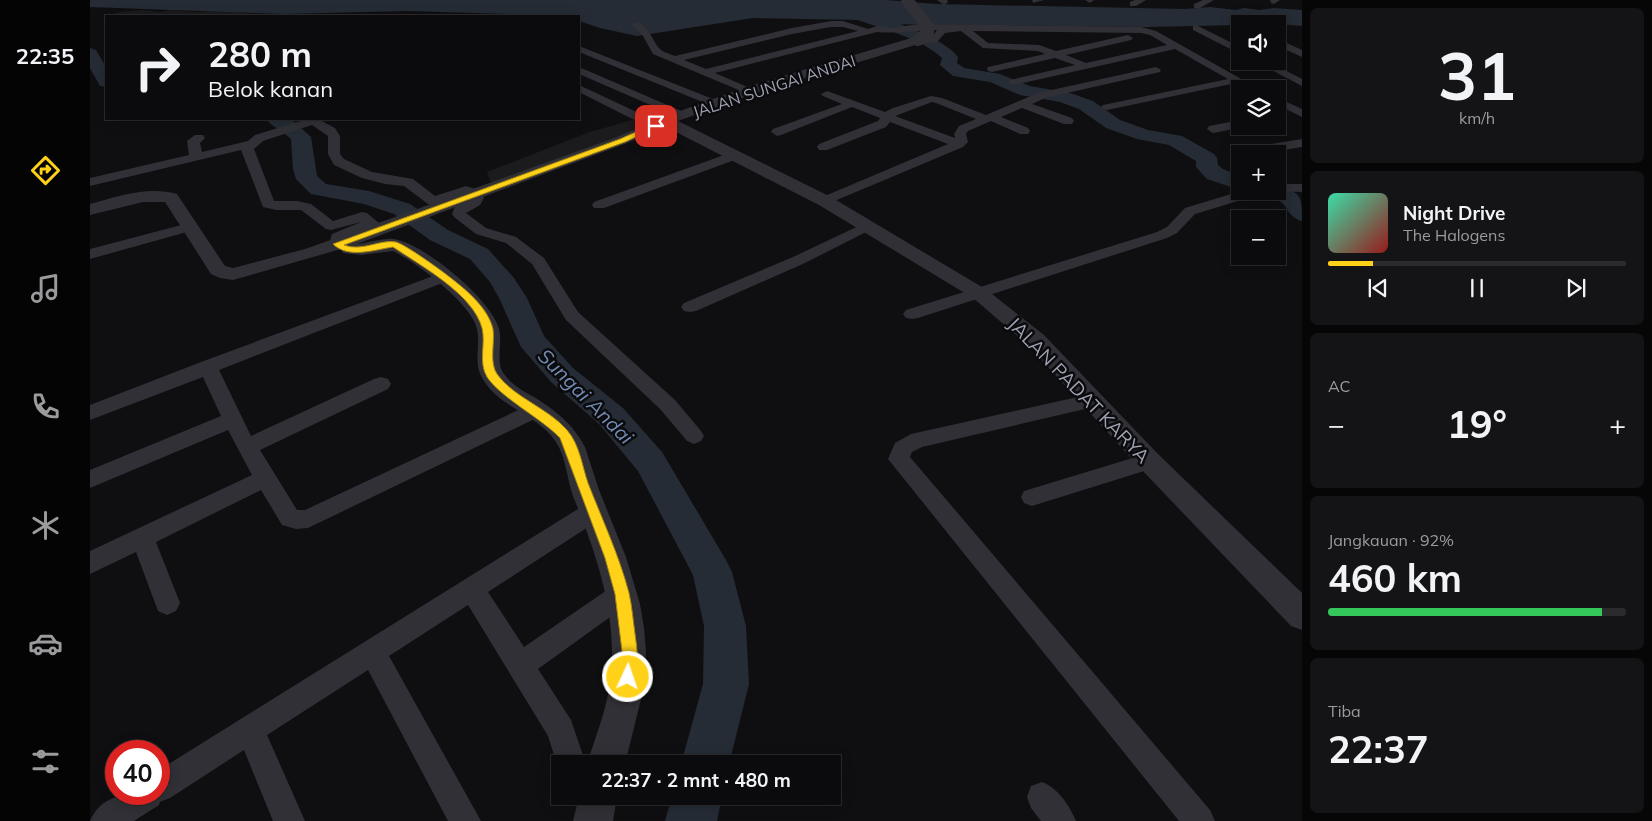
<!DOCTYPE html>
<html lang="id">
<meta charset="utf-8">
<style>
:root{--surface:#0b0b0d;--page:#141416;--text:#f1f3f6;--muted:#9a9b9d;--line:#2b2b2e;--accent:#ffd219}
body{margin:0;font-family:Mulish,sans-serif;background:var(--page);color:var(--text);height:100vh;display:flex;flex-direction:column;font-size:19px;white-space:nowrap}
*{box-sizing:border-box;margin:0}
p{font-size:16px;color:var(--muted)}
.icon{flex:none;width:28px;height:28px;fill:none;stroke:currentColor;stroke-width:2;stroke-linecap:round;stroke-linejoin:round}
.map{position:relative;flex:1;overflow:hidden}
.details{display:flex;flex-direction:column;gap:8px;padding:8px;background:#060607;width:350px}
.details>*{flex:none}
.hud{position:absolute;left:15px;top:15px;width:475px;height:105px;border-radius:0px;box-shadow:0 2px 12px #0003,0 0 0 1px var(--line);background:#0b0b0d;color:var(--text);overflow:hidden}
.controls{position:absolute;left:1141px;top:15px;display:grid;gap:10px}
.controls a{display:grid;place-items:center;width:55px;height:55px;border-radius:0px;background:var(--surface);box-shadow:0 2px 12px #0003,0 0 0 1px var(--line);font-size:25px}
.speed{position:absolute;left:15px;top:740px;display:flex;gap:10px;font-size:25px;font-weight:700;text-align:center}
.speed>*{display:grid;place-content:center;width:65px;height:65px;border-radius:50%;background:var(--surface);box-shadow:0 2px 12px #0003,0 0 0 1px var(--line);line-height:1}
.speed .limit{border:8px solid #d22;background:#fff;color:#111}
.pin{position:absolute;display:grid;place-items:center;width:42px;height:42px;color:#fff;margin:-21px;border-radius:10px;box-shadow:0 2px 8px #0006}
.me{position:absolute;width:55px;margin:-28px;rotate:3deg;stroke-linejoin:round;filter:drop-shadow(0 0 4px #0008)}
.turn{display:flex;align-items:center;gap:18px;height:105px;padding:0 20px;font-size:22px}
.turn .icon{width:65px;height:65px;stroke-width:2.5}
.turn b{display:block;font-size:35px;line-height:42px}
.big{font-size:38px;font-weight:700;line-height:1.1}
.details .card{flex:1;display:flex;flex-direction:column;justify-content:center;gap:8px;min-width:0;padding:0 18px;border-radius:8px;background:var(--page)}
.details .dial{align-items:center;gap:0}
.dial b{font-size:65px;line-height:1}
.song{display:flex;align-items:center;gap:15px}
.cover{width:60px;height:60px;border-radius:8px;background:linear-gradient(135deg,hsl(160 70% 55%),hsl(0 70% 35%))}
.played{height:5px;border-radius:2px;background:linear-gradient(90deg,var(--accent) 15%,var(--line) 15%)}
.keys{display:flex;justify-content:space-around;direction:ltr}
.heat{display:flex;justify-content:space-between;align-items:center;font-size:28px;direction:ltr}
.charge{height:8px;border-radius:4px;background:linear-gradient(90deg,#34c759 92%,var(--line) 0)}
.trip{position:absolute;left:461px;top:755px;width:290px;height:50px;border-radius:0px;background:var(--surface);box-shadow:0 2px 12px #0003,0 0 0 1px var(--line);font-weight:700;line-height:50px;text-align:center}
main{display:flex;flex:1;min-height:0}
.tab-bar{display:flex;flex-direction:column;width:90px;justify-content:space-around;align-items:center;background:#040405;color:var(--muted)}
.tab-bar .icon{width:35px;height:35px}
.tab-bar .selected{color:var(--accent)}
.tab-bar b{font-size:22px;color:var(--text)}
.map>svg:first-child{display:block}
</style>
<main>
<nav class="tab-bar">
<b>22:35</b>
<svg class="icon selected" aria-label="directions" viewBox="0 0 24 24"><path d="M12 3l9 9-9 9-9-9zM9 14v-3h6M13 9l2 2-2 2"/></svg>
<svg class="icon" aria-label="music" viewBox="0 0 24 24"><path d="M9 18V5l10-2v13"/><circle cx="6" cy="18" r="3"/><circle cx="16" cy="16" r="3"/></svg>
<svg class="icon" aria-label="phone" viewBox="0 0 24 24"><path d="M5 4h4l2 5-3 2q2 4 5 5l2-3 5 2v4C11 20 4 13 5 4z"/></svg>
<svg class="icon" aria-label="climate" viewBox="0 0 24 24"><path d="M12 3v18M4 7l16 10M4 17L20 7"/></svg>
<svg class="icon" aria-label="car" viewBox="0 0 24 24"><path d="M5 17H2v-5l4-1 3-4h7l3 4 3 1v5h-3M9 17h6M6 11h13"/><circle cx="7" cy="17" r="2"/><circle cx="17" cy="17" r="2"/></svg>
<svg class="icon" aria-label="filters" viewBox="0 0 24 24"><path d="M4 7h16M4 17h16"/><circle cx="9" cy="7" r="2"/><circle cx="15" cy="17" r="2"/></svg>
</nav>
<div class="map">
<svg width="1212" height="821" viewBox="0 0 1212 821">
<rect width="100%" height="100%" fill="#0f0f11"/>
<g fill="#1b1b1e">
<path d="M53,10L71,12L81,10L105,12L142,11L176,16H17L29,12Z"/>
<path d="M549,118L567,126L414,187L400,181L397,172L500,132Z"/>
</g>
<path fill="#252c35" d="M0,0H796L846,4L1095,9L1120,7L1146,10L1154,8L1169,10L1184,8L1212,10V26L1188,24L1057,27L783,24L769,20L663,18L547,36L510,28L489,21V16L317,11L193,14L0,7Z"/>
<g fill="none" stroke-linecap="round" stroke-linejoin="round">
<g fill="#252c35" fill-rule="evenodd">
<path d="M751,6C778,12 853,35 868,57L867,63L874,68L910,74L940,86L980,93L1003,101L1030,120L1058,130L1092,136L1124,154L1127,158L1128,165L1133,169L1150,176V190L1117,179L1106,167V161L1079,145L1047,139L1016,128L989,109L970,102L930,95L900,82L863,76L850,65L852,58C829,36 776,24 746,13L744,10L746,7Z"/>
<path d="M0,48L6,50L16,67V87L10,86L0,68Z"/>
<path d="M176,119H201L221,137L227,176L236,184L279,191L320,204L358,230L398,249L424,278L437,298L454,336L483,368L533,408L572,452L636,560L642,572L656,626L659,684L639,764H591L613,684L614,626L603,575L548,471L509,424L461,382L431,347L409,298L400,282L380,259L340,240L304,214L274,204L221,194L206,179L203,169L201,139C195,133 179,124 176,119Z"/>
<path d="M1188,186C1212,193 1212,196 1212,221C1197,217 1199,206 1188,200C1182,197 1176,198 1171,191H1188Z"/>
<path d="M582,796H632L627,821H575Z"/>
</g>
<g fill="#303036" fill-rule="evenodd">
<path d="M847,0H857L858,2L854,5Z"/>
<path d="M942,0H954L943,3Z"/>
<path d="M995,0H1004L1000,3Z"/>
<path d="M1045,0H1056L1046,6H1040V2Z"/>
<path d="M1113,0H1124L1110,8H1104V4Z"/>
<path d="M1180,0H1190L1184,4L1181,3Z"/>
<path d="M741,21H753L778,29L787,26L803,28L829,24L1051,27L1066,31L1169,89H1156L1146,83L1017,110L1013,109L1011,107L1013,105L1138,79L1085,49L924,85L920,84L919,82L920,80L985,65L965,58L902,72L898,71L897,69L898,67L955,54L948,51L893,48L871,31L855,33L847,42L816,46V42L841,38L847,30C827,30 807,34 787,32L625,73L662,89L664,91L658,94L563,54L553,36L542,25L547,22C560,27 562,41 570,49C574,53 581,54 585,56L702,28ZM741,27H753L768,31L616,69L594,60L702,34ZM883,31L1051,33L1060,35L1077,45L996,63L976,55L1041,40L1043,38L1038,35L966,51L949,45L898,43Z"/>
<path d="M1106,25L1150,47V54L1103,30V26Z"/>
<path d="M1188,39L1212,50V57L1188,46Z"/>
<path d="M489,46L628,101L630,103L624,106L620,105L489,52Z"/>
<path d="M1164,61H1177L1212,79V86Z"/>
<path d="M489,67L596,113L598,115L592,119L588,117L489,74Z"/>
<path d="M1066,67L1071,70L1070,72L955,98L942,104L982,118L984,121L982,124H974L932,108L911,117L938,128L940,131L938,134H930L901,121L878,131L876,134L878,142L873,147L735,205L730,204L728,201L730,198L858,144L800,122L796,127L737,150H729L727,147L729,144L788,121L790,118L762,107L691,135L687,136L681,132L683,129L752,104L733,96L731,94L737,91L795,112L803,108L841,96L852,98L896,115L948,93ZM842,102L846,103L886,119L869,126L864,134L865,138L805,116Z"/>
<path d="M489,85L570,123L572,126L566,130L562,129L489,92Z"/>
<path d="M1188,98L1212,109V117L1188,105Z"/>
<path d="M213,119H228L245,128L250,136V154L254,159L282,172L323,179L345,196L376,186L391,191L394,198L390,205L376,213L396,228L426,237L454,258L488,312L585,400L611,431L614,436L611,441L604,444L597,441L571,410L476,320L442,264L416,243L386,234L364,217L362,214L365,206L379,199L380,196L376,195L343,205L338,204L314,186L295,184L272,178L244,165L238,154V136L222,125L173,141L164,149L184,201H207L221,204L243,221L272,212L277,213L289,223L287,226L255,239L252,247H242L239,244L242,234L271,222L241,230L236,229L211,210H186L173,207L151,150L0,186V178L99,155L97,141L105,135H113L115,138L110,143L112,152L158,141L165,135L214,120Z"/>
<path d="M1150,120V126L1154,127L1123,133L1117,129L1119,126Z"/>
<path d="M1212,139V147L1181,152L1175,148L1181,144Z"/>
<path d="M645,151L650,152L651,155L650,158L514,208H504L502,205L504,202Z"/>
<path d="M1188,184H1212V192L1184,191H1188Z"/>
<path d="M1151,191H1173L1171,194L1105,214L1087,233L1077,238L828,318L822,319L816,318L813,314L816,310L1067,232L1077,227L1095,208Z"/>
<path d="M777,222L782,223L784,226L782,229L715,263L606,311L600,312L594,311L591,307L594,303L703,257Z"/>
<path d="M99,223L104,224L106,227L104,230L0,259V249Z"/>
<path d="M354,272L360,274L362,277L360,280L129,370L161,436L284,379L291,377L298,379L301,384L298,389L170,450L207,510H215L439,405L446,403L453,405L456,410L453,415L218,528L206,529L192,525L171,490L66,542L90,603L86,611L77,615L68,611L46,552L0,574V551L162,475L138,430L0,488V470L131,416L113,377L0,420V405L111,362Z"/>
<path d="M1001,394L1008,396L1011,401L1008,406L832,447L822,452L820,457L1120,810L1125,821H1089L798,459L805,443L821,434Z"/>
<path d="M1059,453L1067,455L1070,461L1067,467L942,506L934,503L931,497L934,491Z"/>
<path d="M504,502L512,504L515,511L512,518L398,592L434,647L523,586L532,583L541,586L545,594L541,602L448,669L481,720L496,764H470V774L458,736L378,605L299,656L391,821H358L278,670L177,735L215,821H183L154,750L80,798L70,802L69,805L44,821H0C13,791 41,794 69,794V770L496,504Z"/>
<path d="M952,782C968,788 979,805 986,821H951L941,808L937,797L941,786Z"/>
</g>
<g fill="#303036" fill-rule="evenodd">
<path d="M828,36L832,37L834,40L832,43L663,94L588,121L741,197L897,290L954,335L1068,454L1212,593V630L1201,626L1050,468L938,345L883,298L729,205L576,127L537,143L267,244C279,243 292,238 304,239C333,243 402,300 409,329C413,343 405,362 414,374C421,384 433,391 444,397C466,411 482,423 495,447L509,490L536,557L550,604L554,628L556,652L554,687L535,764H497C506,735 518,706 521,676C527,613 506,553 483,496C477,479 476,457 466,442C448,415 411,408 394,381C382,364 391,348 387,329C382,304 326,262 303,251L271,255L253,253L251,249L143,280L130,278L121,274L75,202H53L0,215V204C29,196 58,186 87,194L135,266L143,268L215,249L255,235L527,137L571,118L653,88Z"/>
<path d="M489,796H527L523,821H483Z"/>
</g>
<path stroke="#303036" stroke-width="12" d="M817,0L838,27V33L828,40"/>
</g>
<path fill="#ffd219" stroke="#a68810" d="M566,123L569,126L568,127L535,142L254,245C272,252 290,239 306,242C316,245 348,268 357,275C374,288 398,307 403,329C405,343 399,362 407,374C423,397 458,408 477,430C490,445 492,466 498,483C512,519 529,555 539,593C542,606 543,620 545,634C547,649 550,668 544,682L538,684L532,682L530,677L532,651L525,594L515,558L470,438C451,418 411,398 397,377C388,362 396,344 392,328C383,294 331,266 303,247C284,250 258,259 243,244L530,139Z"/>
<g text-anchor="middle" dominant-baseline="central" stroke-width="5" stroke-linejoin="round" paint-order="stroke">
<g font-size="16" fill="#9fa2b3" stroke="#0b0a0c">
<text transform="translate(684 86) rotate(-18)">JALAN SUNGAI ANDAI</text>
</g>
<g font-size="19" fill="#9fa2b3" stroke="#0b0a0c">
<text transform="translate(989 390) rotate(46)">JALAN PADAT KARYA</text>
</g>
<g font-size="20" font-style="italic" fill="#718bb3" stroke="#0b0a0c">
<text transform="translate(496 396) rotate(45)">Sungai Andai</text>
</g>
</g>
</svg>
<div class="controls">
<a><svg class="icon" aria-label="sound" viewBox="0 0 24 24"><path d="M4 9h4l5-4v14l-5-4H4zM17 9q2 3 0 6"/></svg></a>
<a><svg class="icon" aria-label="layers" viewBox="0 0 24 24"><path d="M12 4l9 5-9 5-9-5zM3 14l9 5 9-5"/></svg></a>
<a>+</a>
<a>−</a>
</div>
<div class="speed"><div class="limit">40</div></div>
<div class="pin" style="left:566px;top:126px;background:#d93025"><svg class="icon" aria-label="arrive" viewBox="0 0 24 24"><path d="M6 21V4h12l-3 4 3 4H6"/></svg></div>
<svg class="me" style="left:538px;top:677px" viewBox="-20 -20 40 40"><circle r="17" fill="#ffd219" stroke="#fff" stroke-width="3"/><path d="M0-11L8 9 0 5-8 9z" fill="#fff"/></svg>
<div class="trip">22:37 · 2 mnt · 480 m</div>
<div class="hud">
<div class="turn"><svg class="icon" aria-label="right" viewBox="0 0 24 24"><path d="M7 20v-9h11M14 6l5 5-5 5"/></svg><div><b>280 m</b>Belok kanan</div></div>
</div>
</div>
<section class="details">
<div class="card dial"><b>31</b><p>km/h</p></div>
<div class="card">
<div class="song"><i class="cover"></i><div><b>Night Drive</b><p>The Halogens</p></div></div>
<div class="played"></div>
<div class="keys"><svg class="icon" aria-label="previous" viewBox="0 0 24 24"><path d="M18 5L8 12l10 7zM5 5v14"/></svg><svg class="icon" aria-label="pause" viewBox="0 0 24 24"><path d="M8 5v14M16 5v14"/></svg><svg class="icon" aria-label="next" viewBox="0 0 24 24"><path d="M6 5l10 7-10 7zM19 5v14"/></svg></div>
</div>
<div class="card"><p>AC</p>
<div class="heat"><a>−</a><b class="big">19°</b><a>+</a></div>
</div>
<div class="card"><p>Jangkauan · 92%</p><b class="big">460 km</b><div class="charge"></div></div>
<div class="card"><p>Tiba</p><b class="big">22:37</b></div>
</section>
</main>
